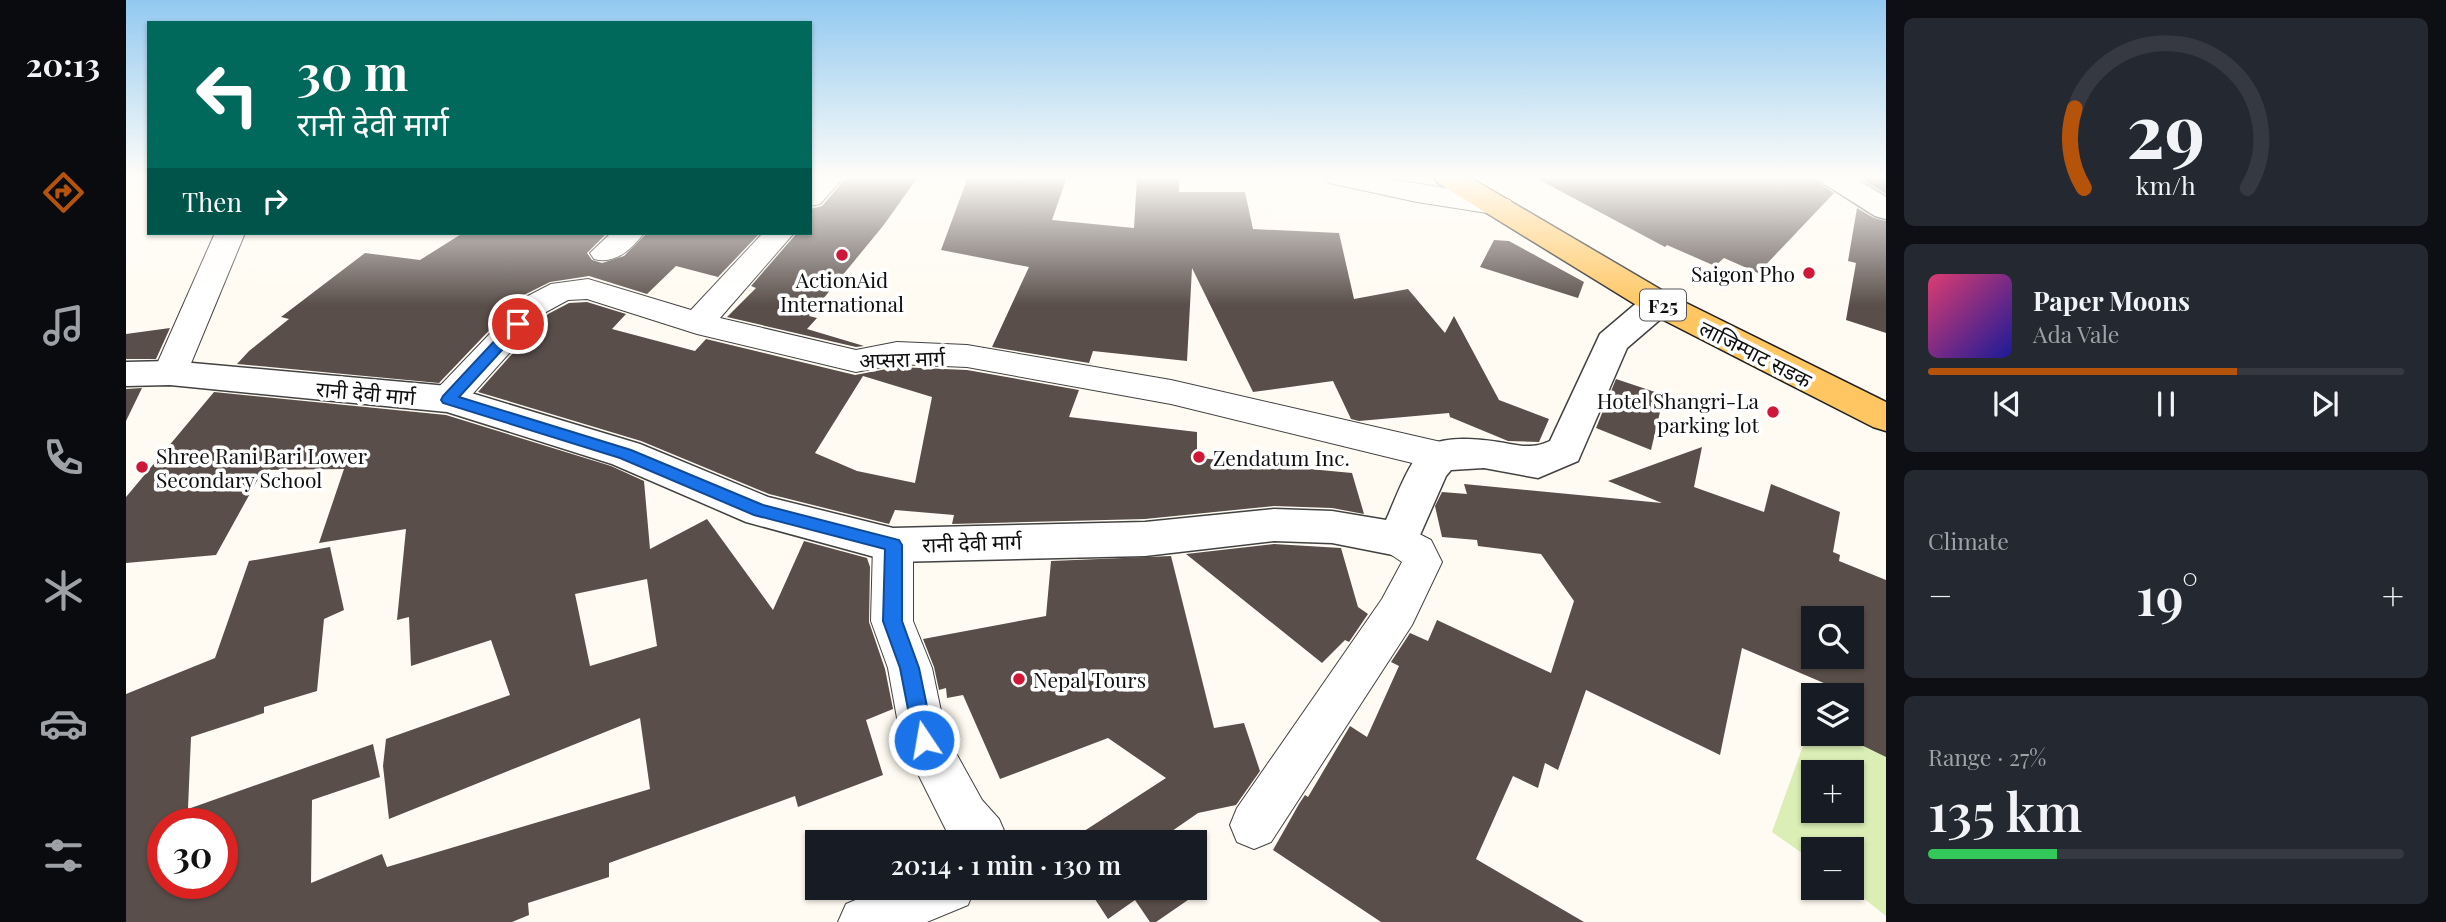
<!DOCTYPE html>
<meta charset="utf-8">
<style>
:root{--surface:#171b24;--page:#242831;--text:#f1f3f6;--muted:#9ea1a6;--line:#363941;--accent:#b45309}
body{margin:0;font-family:"Playfair Display","Noto Sans Devanagari",serif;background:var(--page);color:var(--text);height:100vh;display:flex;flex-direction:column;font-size:26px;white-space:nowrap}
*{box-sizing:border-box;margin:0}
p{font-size:23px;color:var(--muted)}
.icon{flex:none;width:38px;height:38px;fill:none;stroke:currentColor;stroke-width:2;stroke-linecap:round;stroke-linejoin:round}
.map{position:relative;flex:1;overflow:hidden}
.panel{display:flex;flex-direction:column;gap:18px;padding:18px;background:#0d0f14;width:560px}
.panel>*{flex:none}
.hud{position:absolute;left:21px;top:21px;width:665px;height:214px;border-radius:0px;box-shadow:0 2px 5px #0004;background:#00695c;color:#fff;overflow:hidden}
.tools{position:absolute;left:1675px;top:606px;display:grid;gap:14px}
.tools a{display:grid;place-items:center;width:63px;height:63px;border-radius:0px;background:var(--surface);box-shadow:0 2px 5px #0004;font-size:35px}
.speed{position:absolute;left:21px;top:808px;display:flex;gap:14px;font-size:35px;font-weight:700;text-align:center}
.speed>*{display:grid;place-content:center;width:91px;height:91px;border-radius:50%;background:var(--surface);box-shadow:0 2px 5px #0004;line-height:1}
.speed .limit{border:10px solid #d22;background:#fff;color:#111}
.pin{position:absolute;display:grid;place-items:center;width:60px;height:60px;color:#fff;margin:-30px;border:4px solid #fff;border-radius:50%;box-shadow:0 2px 7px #0007}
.me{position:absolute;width:77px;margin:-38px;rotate:348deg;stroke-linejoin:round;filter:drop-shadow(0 0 5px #0008)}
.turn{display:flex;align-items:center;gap:24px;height:147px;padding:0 35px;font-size:32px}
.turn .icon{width:91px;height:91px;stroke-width:2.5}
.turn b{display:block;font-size:49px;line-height:60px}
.then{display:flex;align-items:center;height:66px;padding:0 35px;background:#0003;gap:14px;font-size:26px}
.big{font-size:52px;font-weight:600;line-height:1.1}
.panel .tile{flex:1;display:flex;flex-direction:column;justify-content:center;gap:10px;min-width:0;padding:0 24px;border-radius:10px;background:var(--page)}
.panel .dial{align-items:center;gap:0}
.dial svg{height:182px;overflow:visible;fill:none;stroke:var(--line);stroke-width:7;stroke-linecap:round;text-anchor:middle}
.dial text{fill:var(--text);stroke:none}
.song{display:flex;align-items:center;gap:21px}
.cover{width:84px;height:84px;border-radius:10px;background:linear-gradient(135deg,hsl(340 70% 55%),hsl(240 70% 35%))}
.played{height:7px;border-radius:4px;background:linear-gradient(90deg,var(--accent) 65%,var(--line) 65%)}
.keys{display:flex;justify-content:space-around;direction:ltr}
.heat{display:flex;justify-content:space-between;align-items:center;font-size:38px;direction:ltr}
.charge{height:10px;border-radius:5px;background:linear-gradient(90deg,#34c759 27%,var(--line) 0)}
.trip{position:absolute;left:679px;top:830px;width:402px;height:70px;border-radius:0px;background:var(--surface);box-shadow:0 2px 5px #0004;font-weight:600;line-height:70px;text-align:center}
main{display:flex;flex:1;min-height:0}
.tab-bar{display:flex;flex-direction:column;width:126px;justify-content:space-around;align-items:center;background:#090b0e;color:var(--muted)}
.tab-bar .icon{width:49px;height:49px}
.tab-bar .selected{color:var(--accent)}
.tab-bar b{font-size:32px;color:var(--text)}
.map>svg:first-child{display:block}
</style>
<main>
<nav class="tab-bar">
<b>20:13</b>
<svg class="icon selected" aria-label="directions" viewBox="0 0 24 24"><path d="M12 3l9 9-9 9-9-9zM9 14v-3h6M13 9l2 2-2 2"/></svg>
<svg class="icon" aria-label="music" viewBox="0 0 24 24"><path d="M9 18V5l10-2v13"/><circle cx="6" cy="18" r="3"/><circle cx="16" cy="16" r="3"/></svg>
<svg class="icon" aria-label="phone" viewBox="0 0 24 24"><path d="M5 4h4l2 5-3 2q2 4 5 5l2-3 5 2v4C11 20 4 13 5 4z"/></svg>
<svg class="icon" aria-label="climate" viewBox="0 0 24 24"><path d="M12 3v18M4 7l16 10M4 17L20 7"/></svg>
<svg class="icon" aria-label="car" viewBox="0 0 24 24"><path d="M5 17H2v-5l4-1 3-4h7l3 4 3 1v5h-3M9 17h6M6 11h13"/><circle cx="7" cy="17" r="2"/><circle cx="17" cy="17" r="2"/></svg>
<svg class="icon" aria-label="filters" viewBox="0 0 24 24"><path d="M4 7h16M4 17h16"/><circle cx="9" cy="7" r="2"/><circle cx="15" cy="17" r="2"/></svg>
</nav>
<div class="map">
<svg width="1760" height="922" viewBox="0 0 1760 922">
<rect width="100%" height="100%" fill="#fffbf2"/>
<path fill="#daeeb6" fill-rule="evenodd" d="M1683,696H1687V733H1726V704L1760,719V916L1723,887H1726V849H1687V861L1646,832L1683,729ZM1687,772H1726V810H1687Z"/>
<g fill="#594e4a" fill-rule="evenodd">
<path d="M721,177H792L757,226L683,316L691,318L681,329L738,346L730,347L601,317L630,288L625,286L671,233H684V209L696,206Z"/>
<path d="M842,177H941L926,220L1008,228L1011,177H1053V192H1119L1127,229L1213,233L1228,299L1282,289L1319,333L1328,316L1373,400L1423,419L1413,442L1382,441L1324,417L1323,413L1233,421L1225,419L1207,381L1127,392L1066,268L1061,361L967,351L963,363L866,347L903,267L815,250Z"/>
<path d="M1408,177H1690L1696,185L1708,193L1632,273L1598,258L1589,266L1541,245L1539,247Z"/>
<path d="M1737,177H1760V194L1737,180Z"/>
<path d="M1731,208L1748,218L1760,221V333L1720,320L1730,263L1722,261Z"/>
<path d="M337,233H481L461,253L466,260L476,263L498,256L521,233H634L592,277L550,266L521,294L463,276L424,282L396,296L313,383L111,364L123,351L163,319L155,317L239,253L294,260Z"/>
<path d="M1368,240L1383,241L1458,282L1452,298L1354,267Z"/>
<path d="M461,302L500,314L486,329L569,351L580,339L729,375L771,367L841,370L953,390L943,417L1071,432V458L1096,460V465L1152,466L1226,473L1238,514L1206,508L1148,506L1019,519L826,524L828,515L769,510L763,524L643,494L515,441L352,392L422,314L443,303ZM737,376L806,397L789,483L731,471L689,453Z"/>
<path d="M44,328L30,359H0V334Z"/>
<path d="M1490,379L1538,395L1525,450L1470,428Z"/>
<path d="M16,388L0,421V389Z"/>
<path d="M88,392L320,415L485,466L518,481L524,549L581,519L647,610L678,541L741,558L744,567L743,622L759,669L767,709L740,720L757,775L672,807L669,796L483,863V877L402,903L403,915L386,922H0V694L89,658L123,561L204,547L218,610L198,619L191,691L138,707V713L65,737L62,809L247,744L254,777L186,800L185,883L256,854L261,867L524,789L514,718L263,819L257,766L260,739L384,695L365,640L285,666L283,617L271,620L280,529L193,543L218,469L137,470L90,555L0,563V497ZM521,579L531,646L464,666L449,594ZM37,824H96V884H37Z"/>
<path d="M1576,447L1568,487L1638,512L1645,484L1714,512L1707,552L1714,555L1713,561L1760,580V757L1721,738L1722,733H1726L1728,697L1726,695L1616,648L1594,755L1460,690L1432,770L1419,763L1412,788L1387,776L1350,859L1458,922H1255L1147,850L1173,804L1179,795L1182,797L1224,726L1241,737L1273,666L1265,662L1284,633L1302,641L1311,620L1425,673L1448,601L1415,554L1352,546L1351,540L1316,537L1309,506L1316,492L1341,494L1338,484L1536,503L1482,481ZM1687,618H1726V656H1687Z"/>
<path d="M1148,544L1215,548L1232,607L1242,614L1223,642L1219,640L1196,663L1060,554Z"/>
<path d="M1045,556L1088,728L1118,723L1134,771L1110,805L1072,813L1036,838L1039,842H951L955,840L952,835L1040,778L982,738L874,779L837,695L821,698L820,688L813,690L808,667L797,639L920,616L925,561Z"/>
<path d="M1069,883L1075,891L1030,922H1024L1009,900L982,919L961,887H1069Z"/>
</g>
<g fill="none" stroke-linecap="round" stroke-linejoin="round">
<g stroke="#424242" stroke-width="2">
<g id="minor">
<path d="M689,177H718L694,204L684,206V182Z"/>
<path d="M1199,177H1251L1374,197L1384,200L1388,206L1384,212L1374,215L1291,202L1203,183Z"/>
<path d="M89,233H119L61,373L56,381L44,385L32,381L27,373Z"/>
<path d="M485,233H518C506,249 489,265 468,259L464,253Z"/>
<path d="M637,233H668L594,318L730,350L771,342L841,345L1045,380L1315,442L1328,446L1333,456L1328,466L1315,470L1045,404L841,367L771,364L730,372L571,334L461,299L442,300L420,312L334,408L322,411L310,408L305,399L310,390L398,298L425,284L462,279L565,310Z"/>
<path d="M1272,523L1305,540L1316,562L1286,625L1145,842L1128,849L1111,842L1104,825L1111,808L1256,599L1276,562L1258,550L1252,539L1258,528Z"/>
<path d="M767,529L781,534L787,545V621L806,668L820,735L856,800L873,819L883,842H829L822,834L775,740L762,668L745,621L747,545L753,534Z"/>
<path d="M760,887H849L842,905L801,922H712L720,904Z"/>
</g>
</g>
<g stroke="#424242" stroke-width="3">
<g id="tertiary">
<path d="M1693,177H1727L1760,197V219L1749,216L1697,183Z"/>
<path d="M1532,292L1544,295L1549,303L1544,311L1501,348L1452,461L1412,478L1358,468L1325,470L1320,476L1287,551L1272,556L1206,543L1148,541L1019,556L767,562L620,522L486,464L321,412L44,385L0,386V362L44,361L322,386L514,444L642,497L767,528L1019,522L1148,509L1206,511L1260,520C1269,501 1284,456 1302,446C1320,436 1353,439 1372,442C1393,445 1404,450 1424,441L1474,334L1520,295Z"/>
</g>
</g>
<g stroke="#202020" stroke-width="3">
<path id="primary" d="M1308,177H1343L1544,295L1760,402V431L1747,427L1520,311L1312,183Z"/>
</g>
<use href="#minor" fill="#fff" fill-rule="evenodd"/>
<use href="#tertiary" fill="#fff" fill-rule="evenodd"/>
<use href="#primary" fill="#ffc662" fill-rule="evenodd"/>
</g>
<linearGradient id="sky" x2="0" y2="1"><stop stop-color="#92c9f0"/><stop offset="0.58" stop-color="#fffdf9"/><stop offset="1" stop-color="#fffdf9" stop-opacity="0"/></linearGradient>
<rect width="1760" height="306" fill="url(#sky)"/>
<path fill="#1a73e8" stroke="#114b97" stroke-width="2" d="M392,319L397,321V327L333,397L505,450L637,505L773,540L776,545V621L793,668L808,740L805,747L798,750L791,747L788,740L774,668L757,621L759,549L628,515L494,458L317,403L315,400L317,396L387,321Z"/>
<g fill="#cf1837" stroke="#fff" stroke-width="2.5">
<circle cx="716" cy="255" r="7"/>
<circle cx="1683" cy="273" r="7"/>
<circle cx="1647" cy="412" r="7"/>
<circle cx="1073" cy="457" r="7"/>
<circle cx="16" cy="467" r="7"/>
<circle cx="893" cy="679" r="7"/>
</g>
<g text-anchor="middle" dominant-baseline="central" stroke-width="7" stroke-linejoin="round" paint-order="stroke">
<rect fill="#fff" stroke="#575757" stroke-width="2" x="1514" y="289.5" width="46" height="31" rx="5"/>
<g font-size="19" font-weight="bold" fill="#0f0f0f">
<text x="1537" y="305">F25</text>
</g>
<g font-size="21" fill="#0f0f0f" stroke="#fff" text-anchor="start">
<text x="1669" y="273" text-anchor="end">Saigon Pho</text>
<text x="716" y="279" text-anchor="middle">ActionAid<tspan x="716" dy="24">International</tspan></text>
<text x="1633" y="400" text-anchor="end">Hotel Shangri-La<tspan x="1633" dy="24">parking lot</tspan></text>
<text x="30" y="455">Shree Rani Bari Lower<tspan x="30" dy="24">Secondary School</tspan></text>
<text x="1087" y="457">Zendatum Inc.</text>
<text x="907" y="679">Nepal Tours</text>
</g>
<g font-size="21" fill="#0f0f0f" stroke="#fff">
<text transform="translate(1630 353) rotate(27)">लाजिम्पाट सडक</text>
<text transform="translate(776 358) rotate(-2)">अप्सरा मार्ग</text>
<text transform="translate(240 392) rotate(5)">रानी देवी मार्ग</text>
<text transform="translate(846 542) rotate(-2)">रानी देवी मार्ग</text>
</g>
</g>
</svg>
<div class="tools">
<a><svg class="icon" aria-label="search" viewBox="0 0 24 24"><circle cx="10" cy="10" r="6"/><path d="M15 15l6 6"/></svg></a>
<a><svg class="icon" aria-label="layers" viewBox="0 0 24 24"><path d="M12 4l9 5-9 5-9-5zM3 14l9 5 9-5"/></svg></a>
<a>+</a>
<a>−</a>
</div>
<div class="speed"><div class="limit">30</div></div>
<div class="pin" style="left:392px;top:324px;background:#d93025"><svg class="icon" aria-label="arrive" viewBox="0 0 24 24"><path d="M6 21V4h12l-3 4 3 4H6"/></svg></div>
<svg class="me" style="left:798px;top:740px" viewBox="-20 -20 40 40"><circle r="17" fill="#1a73e8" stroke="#fff" stroke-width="3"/><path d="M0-11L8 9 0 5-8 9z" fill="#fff"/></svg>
<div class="trip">20:14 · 1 min · 130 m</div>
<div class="hud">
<div class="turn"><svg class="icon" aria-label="left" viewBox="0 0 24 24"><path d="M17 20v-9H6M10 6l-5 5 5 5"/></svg><div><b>30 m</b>रानी देवी मार्ग</div></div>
<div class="then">Then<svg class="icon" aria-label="right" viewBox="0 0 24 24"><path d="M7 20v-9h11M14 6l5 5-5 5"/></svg></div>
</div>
</div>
<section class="panel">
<div class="tile dial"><svg viewBox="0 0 100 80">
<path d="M14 69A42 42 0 1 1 86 69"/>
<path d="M14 69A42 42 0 0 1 10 34" stroke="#b45309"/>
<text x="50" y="56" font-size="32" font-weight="700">29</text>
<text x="50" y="72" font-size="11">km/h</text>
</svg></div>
<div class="tile">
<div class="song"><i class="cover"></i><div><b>Paper Moons</b><p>Ada Vale</p></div></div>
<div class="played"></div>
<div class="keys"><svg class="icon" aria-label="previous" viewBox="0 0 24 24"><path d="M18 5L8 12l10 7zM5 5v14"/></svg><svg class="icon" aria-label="pause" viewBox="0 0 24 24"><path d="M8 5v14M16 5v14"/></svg><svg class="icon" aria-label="next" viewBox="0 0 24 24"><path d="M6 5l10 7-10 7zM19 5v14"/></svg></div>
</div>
<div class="tile"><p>Climate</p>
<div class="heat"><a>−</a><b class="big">19°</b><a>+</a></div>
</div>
<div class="tile"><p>Range · 27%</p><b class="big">135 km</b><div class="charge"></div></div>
</section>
</main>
